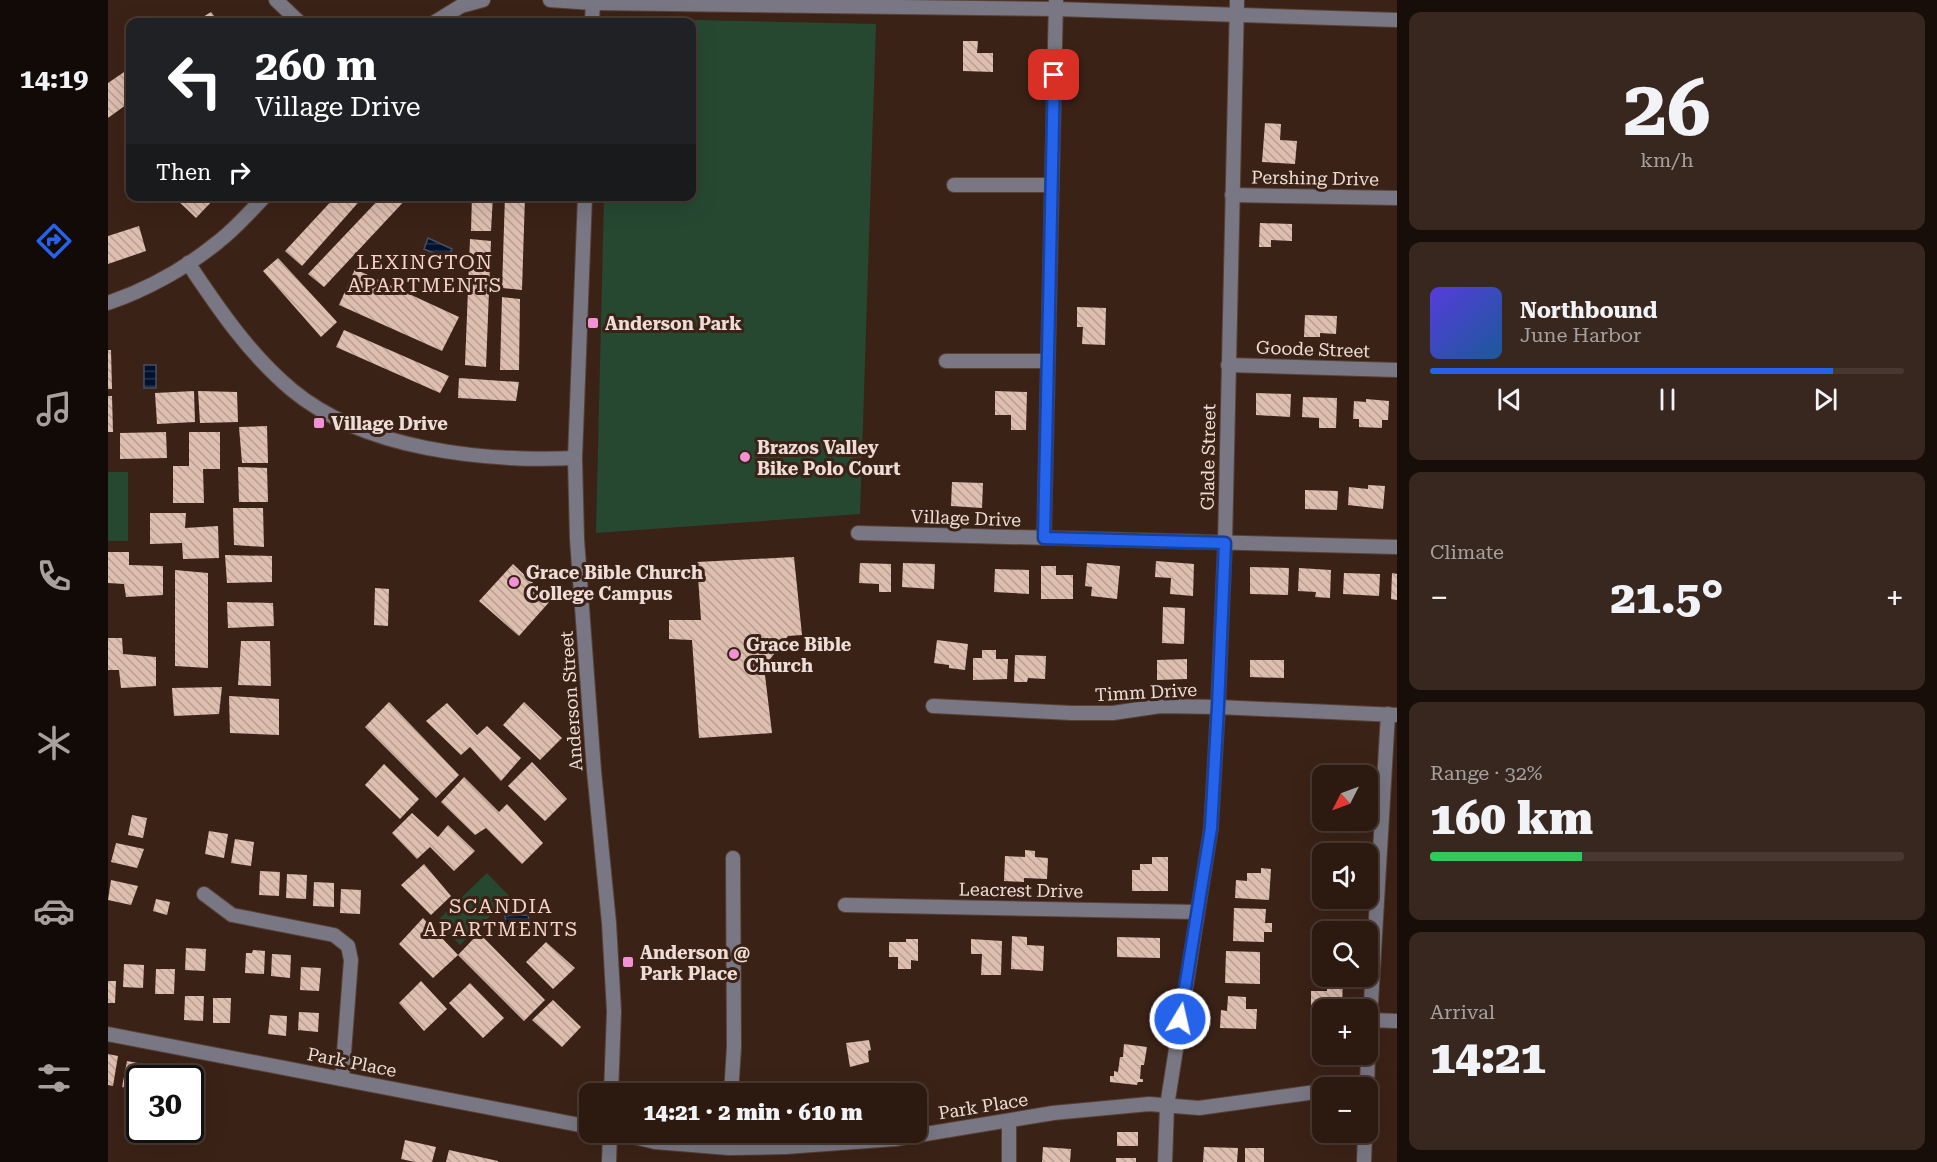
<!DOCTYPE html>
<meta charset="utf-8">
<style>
:root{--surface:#2c1a11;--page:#38271f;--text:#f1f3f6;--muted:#a6a19f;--line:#483831;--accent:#2563eb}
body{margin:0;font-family:"Roboto Serif",serif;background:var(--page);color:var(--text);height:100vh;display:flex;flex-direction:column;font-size:22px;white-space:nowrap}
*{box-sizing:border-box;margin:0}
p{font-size:20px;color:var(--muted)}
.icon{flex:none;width:33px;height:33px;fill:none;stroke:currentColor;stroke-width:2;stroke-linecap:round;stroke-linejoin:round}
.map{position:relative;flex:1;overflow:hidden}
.sheet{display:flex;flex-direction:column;gap:12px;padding:12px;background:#180e09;width:540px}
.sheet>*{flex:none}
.top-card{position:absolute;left:18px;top:18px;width:570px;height:183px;border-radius:12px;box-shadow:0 6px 24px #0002,0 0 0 2px var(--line);background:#202124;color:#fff;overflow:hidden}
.needle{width:39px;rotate:228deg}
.tools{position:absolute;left:1204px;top:765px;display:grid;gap:12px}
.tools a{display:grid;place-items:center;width:66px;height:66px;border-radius:12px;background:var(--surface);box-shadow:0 6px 24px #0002,0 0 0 2px var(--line);font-size:30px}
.speed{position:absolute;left:18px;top:1065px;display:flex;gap:12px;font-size:30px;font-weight:700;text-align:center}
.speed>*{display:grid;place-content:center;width:78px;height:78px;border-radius:50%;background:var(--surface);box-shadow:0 6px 24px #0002,0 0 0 2px var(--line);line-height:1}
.speed .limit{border:3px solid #111;border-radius:9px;background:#fff;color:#111}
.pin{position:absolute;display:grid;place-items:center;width:51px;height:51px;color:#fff;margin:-26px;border-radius:12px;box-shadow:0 3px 9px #0006}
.me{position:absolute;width:66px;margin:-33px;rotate:9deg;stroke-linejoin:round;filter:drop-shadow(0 0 4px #0008)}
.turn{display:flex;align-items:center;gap:21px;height:126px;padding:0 30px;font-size:27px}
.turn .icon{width:78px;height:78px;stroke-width:2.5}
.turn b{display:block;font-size:42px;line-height:51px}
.then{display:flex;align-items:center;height:57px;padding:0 30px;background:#0003;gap:12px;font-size:22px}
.big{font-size:45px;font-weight:800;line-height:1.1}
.sheet .widget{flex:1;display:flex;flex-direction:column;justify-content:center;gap:9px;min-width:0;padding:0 21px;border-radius:12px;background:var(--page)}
.sheet .dial{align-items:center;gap:0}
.dial b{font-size:78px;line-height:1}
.song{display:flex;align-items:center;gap:18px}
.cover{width:72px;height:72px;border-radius:9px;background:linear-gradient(135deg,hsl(250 70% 55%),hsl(210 70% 35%))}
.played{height:6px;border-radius:3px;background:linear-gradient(90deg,var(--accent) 85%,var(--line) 85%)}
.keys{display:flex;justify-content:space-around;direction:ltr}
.heat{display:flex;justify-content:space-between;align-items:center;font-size:33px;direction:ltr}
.charge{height:9px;border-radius:4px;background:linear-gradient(90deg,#34c759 32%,var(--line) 0)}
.trip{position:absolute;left:471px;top:1083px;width:348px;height:60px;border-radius:12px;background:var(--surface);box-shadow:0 6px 24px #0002,0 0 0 2px var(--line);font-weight:800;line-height:60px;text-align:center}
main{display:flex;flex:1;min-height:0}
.menu{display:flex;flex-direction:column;width:108px;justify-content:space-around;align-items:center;background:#120a07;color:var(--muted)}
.menu .icon{width:42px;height:42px}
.menu .active{color:var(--accent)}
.menu b{font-size:27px;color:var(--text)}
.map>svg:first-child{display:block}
</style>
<main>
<nav class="menu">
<b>14:19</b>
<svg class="icon active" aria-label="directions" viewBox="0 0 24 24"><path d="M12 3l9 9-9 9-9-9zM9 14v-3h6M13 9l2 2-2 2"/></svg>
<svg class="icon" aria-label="music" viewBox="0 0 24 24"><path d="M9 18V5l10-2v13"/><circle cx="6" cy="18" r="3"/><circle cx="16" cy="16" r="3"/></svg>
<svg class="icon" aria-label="phone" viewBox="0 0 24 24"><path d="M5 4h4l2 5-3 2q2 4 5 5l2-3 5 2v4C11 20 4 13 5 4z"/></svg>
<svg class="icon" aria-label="climate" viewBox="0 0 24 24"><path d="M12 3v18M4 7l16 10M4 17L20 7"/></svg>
<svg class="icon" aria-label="car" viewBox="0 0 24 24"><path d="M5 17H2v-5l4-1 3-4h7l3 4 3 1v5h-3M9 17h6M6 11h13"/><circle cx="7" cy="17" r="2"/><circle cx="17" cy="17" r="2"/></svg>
<svg class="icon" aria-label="filters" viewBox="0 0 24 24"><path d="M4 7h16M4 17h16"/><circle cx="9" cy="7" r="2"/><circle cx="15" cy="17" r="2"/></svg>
</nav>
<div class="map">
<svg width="1289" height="1162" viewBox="0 0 1289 1162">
<defs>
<pattern id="water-rules" width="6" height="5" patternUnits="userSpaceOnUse" patternTransform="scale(1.5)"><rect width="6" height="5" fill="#00122e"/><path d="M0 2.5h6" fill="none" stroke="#26344c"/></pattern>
<pattern id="building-back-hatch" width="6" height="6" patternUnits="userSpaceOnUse" patternTransform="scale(1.5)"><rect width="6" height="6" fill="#debeaf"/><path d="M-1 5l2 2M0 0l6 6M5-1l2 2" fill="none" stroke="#b89f93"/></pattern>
</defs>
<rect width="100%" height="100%" fill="#3b2217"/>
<g fill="#264831">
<path d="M500,18L768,24L752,514L488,533L496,197L584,196V22H500Z"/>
<rect x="0" y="472" width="20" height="69"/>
<path d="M379,873L402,897L352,945L329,921Z"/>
</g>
<g fill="url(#water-rules)" stroke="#474f60" stroke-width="1.5">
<path d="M320,238L344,249L340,259L316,249Z"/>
<rect x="36" y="365" width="12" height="23"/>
<path d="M420,915L422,926L398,928L397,916Z"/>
</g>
<g fill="url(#building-back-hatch)">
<path d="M103,12L111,22H87Z"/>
<path d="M855,41H870L869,53H885V72L855,71Z"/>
<path d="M22,68V102L0,118V83Z"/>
<path d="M1157,123L1173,124L1172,140L1189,141L1187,164L1154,162Z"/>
<path d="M68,196H109L88,218L67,198Z"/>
<path d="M228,196H256L194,266L177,251Z"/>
<path d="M274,196H301L216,287L200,274Z"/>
<path d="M364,196H385L383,231H363Z"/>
<path d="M397,196H417L414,290L394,288Z"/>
<path d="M1152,223L1184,224V241L1163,240V247H1151Z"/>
<path d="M31,226L38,251L0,264V236Z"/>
<path d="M362,239L383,241L378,367L357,365Z"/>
<path d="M170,258L229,322L213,337L155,271Z"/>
<path d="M247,269L351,317L334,351L231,305Z"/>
<path d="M394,297L412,299L411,370H392Z"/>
<path d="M969,307L998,308L997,345L974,344L975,327H969Z"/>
<path d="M1197,315L1229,316L1228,334L1212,333V337H1196Z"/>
<path d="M236,330L341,376L332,393L228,347Z"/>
<path d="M0,350H3L4,389H0Z"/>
<path d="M351,378L411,382L408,401L350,398Z"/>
<path d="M86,391L87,422L49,424L47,393Z"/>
<path d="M90,391L129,392L130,422L92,423Z"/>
<path d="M887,391L919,392L918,430H903V415H887Z"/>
<path d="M1148,393L1183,394L1182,417L1148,415Z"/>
<path d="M0,396H4L5,432H0Z"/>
<path d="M1195,397L1229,398L1228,428H1211V418L1194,417Z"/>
<path d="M1258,399L1281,401L1280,420H1274V428L1251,427V419H1245L1246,401L1258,402Z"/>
<path d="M159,426L160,463H134L131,427Z"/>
<path d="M58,432L59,458L12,459V433Z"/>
<path d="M81,432H112V469H95L96,503H65V466H81Z"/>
<path d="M130,467L159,468L160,502H131Z"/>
<path d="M844,482L875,483L874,508L843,506Z"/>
<path d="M1260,485L1277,486L1275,509L1240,505L1241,487L1260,489Z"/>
<path d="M1197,490L1230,491L1229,510L1197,509Z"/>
<path d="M125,508H155L156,547L126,545Z"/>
<path d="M42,513H78L77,528L110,526L111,558L75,559L74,543L42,544Z"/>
<path d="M0,552H21V565L55,566V595L18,597L16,584L0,583Z"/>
<path d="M117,555L164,556V582L119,583Z"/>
<path d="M686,557L694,635L680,636L656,667L664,733L591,738L584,640L561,639V620H593L589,562Z"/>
<path d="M1048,561L1086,564L1085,596L1062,594L1063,578L1047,577Z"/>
<path d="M752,563L783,564V592H771V584L751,583Z"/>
<path d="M795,563L827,564L826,589L794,587Z"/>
<path d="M979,563L1012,566L1009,599L983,596L984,587L977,586Z"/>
<path d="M405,564L443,600L411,636L371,601Z"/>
<path d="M933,566H948V575H965V599H933Z"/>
<path d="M1142,567L1181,568L1180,595L1142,594Z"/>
<path d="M1191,568L1223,570L1222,598L1207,597L1208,592L1190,591Z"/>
<path d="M887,569L921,570V594L886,592Z"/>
<path d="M67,570L100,573V668L67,666Z"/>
<path d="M1236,573L1272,574L1271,596L1235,594Z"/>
<path d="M1284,573L1289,574V600L1283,599Z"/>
<path d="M267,588L281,589L280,626L266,625Z"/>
<path d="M119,602L165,603L166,626L120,628Z"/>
<path d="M1055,607L1077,608L1076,644L1054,643Z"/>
<path d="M0,638H14L15,654L48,657V686L13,688L11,670H0Z"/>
<path d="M829,640L860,644L857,670L841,668V665L826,663Z"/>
<path d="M133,641H162L163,686L130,685Z"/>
<path d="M874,650H888V659H900L899,679L865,680V658H874Z"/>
<path d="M907,655L938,656L937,679L920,678L919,682H906Z"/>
<path d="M1079,659V679L1049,680V660Z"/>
<path d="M1142,660H1176V678L1142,677Z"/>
<path d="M114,687L111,714L66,716L64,688Z"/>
<path d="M121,696L171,699V735L122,733Z"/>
<path d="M281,702L351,775L328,798L257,727Z"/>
<path d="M416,702L454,738L432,760L395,725Z"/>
<path d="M339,703L369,735L379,726L413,758L393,781L362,747L353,755L318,721Z"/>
<path d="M424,762L459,799L437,821L400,786Z"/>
<path d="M276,764L311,799L292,819L257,785Z"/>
<path d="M356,777L391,812L399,804L435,843L414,864L378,828L367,835L333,802Z"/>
<path d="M304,813L330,837L340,825L367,851L346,871L322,847L309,859L284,833Z"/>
<path d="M24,815L39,818L35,838L20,835Z"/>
<path d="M101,831L120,834L116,858L97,854Z"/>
<path d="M127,839L146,842L143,866L123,863Z"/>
<path d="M8,843L36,849L29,868L3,862Z"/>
<path d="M917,850L927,851V857L940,858L939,879L916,878V882L896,881L897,856L917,857Z"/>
<path d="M1044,857H1060V891H1024V870H1032V864H1044Z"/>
<path d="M316,864L343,896L323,915L293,885Z"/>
<path d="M1153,868L1163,869L1161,900L1127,898L1128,880L1139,881V873H1153Z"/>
<path d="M152,871L172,872L171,896L151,895Z"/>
<path d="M179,874L199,875L198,899L178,898Z"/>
<path d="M3,880L30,886L23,905L0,900Z"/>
<path d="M206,882L226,883V907L205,906Z"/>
<path d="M233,889L253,890L252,914L232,913Z"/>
<path d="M48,899L62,902L59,915L45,911Z"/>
<path d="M1126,908L1158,909L1157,923H1164V932H1156V942L1125,941Z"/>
<path d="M315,918L350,955L371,933L437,1000L416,1021L350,955L325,978L291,944Z"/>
<path d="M904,936L919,937V945L936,946L935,971L903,969Z"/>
<path d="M1009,937L1052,938V958L1009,957Z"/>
<path d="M798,939H810V961L803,960V969H790V957H781V942H798Z"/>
<path d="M863,939L894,941L893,975H873L874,954H863Z"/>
<path d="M438,942L467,968L445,989L418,962Z"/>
<path d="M78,948L98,949L97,971L77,970Z"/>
<path d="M145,950L157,951L156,974L137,973L138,953H144Z"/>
<path d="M1118,951L1152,952V984L1117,983Z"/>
<path d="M164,954L183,955L182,978L163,976Z"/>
<path d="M16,964L36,965L35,988L15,987Z"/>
<path d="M193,967L213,968L211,991L192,990Z"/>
<path d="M48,969H67L66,994H47Z"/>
<path d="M1219,976H1235L1234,1010L1203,1011V991H1219Z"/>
<path d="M0,981H8L7,1003H0Z"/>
<path d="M313,981L339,1009L316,1031L291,1003Z"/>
<path d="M362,983L396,1018L375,1038L341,1003Z"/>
<path d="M77,996H96L95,1021L76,1020Z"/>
<path d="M1120,996L1138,997V1009H1149L1148,1029L1112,1028L1113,1010L1119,1011Z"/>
<path d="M105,998H123L122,1023H105Z"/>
<path d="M445,1000L473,1027L454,1047L424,1020Z"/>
<path d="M191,1012L211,1013L210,1032L190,1030Z"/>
<path d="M162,1015L179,1016L178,1036L160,1034Z"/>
<path d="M761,1040L763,1050L760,1051L761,1062L742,1067L738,1043Z"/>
<path d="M1016,1044L1039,1047L1036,1065H1033L1032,1079H1035V1082H1030L1029,1085L1002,1082V1076H1006V1071L1010,1072L1012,1057H1015Z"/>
<path d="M0,1054L10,1056L5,1086L0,1085Z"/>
<path d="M19,1061L35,1064L30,1090L14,1087Z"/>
<path d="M578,1088L603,1089L602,1094H578Z"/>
<rect x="1009" y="1132" width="21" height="14"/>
<path d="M297,1140L328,1147L324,1162H307L293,1159Z"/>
<path d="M935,1147L963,1149L962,1162H934Z"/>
<path d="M1096,1147L1130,1148L1129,1162H1095Z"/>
<rect x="1137" y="1148" width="19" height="14"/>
<path d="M341,1150L390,1161V1162H338Z"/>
<rect x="1008" y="1158" width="20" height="4"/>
</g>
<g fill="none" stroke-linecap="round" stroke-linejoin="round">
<g stroke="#584036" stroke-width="16">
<g id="minor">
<path d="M168,0L191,22"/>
<path d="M442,0L485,3L948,9L1289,20"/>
<path d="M327,22L353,6L375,0"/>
<path d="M484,22L485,0"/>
<path d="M846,185H944"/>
<path d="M1124,195L1289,198"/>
<path d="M477,196L467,458L469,539L486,771L501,923L506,1011L503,1094"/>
<path d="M80,263C110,308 141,354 184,390C256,450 377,462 467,458"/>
<path d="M0,303C38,290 78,268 110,242C127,229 142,212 157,196"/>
<path d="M838,361H940"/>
<path d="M1120,365L1289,370"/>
<path d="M750,533L1289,547"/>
<path d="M936,538L948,0"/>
<path d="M825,706L964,713H1005L1052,706L1110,707L1289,715"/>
<path d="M96,894L124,915L226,935L240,946L243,960L234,1079"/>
<path d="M737,905L1089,912"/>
<path d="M1261,1020L1289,1021"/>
<path d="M0,1034L482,1127"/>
<path d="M1260,1054L1280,714"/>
<path d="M1259,1088L1260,1054"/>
<path d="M623,1094L626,1047L625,858"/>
<path d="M505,1132L547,1142L621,1148L677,1147L787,1139L945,1113L1041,1104L1091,1108L1215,1091"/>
<path d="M621,1148L622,1132"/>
<path d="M501,1162L502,1132"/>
<path d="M901,1162V1121"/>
<path d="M1057,1162L1059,1106L1103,828L1110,707L1117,543L1129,0"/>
<path d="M1256,1162L1257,1132"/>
</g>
</g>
<use href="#minor" stroke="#787783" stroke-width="14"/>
</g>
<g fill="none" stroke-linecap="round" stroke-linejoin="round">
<g stroke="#184099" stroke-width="15">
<path id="route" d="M946,75L936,538L1117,543L1110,706L1103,828L1072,1019"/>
</g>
<use href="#route" stroke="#2563eb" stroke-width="10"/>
</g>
<g fill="#f291d6" stroke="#3b2217" stroke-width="2">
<rect x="479" y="317" width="12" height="12" rx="3"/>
<rect x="205" y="417" width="12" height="12" rx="3"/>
<circle cx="637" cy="457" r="6"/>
<circle cx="406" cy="582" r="6"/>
<circle cx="626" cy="654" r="6"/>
<rect x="514" y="956" width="12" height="12" rx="3"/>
</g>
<g text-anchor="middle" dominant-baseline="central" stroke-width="6" stroke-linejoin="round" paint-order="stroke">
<g font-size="18" fill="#eeddd6" stroke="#3b2217">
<text transform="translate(1207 178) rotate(1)">Pershing Drive</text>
<text transform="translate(1205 349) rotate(2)">Goode Street</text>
<text transform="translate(1100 457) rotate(-89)">Glade Street</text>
<text transform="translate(858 518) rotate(2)">Village Drive</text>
<text transform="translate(1038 692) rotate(-3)">Timm Drive</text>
<text transform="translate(463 701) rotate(-94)">Anderson Street</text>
<text transform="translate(913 890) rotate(1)">Leacrest Drive</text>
<text transform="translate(244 1062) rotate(11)">Park Place</text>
<text transform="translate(875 1106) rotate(-9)">Park Place</text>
</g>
<g font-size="18" font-weight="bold" fill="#eeddd6" stroke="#3b2217" text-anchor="start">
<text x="497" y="323">Anderson Park</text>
<text x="223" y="423">Village Drive</text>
<text x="649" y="447">Brazos Valley<tspan x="649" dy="21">Bike Polo Court</tspan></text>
<text x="418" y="572">Grace Bible Church<tspan x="418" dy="21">College Campus</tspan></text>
<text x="638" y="644">Grace Bible<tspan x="638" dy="21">Church</tspan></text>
<text x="532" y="952">Anderson @<tspan x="532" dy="21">Park Place</tspan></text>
</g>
<g font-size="20" letter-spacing="1.5" fill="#f5d4c5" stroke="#3b2217">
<text x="317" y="262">LEXINGTON<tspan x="317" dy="23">APARTMENTS</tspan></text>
<text x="393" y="906">SCANDIA<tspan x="393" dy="23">APARTMENTS</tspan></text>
</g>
</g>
</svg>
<div class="tools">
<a><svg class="needle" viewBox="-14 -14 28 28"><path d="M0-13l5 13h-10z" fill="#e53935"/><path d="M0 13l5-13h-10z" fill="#a6a19f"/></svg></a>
<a><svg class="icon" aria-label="sound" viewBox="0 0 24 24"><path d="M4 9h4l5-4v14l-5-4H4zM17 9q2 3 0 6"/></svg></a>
<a><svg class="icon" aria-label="search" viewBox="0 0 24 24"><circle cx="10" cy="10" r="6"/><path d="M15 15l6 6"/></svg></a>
<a>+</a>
<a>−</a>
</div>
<div class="speed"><div class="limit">30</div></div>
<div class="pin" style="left:946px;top:75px;background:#d93025"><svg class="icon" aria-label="arrive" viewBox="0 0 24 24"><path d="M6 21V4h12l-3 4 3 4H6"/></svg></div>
<svg class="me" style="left:1072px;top:1019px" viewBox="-20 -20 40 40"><circle r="17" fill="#2563eb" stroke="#fff" stroke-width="3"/><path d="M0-11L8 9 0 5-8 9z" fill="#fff"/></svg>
<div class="trip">14:21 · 2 min · 610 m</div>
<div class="top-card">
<div class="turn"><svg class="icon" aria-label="left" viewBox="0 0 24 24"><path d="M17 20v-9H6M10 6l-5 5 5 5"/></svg><div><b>260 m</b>Village Drive</div></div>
<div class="then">Then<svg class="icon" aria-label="right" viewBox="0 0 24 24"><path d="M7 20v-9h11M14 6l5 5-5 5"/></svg></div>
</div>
</div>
<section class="sheet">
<div class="widget dial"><b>26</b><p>km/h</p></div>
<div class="widget">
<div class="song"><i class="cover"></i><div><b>Northbound</b><p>June Harbor</p></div></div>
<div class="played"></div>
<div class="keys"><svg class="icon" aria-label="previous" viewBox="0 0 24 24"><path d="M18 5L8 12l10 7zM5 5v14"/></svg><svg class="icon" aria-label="pause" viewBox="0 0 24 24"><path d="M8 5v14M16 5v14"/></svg><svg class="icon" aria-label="next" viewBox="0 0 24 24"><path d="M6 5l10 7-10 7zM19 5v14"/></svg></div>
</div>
<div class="widget"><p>Climate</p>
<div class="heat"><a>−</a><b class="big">21.5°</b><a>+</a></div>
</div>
<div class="widget"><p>Range · 32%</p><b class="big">160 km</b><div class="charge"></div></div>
<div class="widget"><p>Arrival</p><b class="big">14:21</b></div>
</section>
</main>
